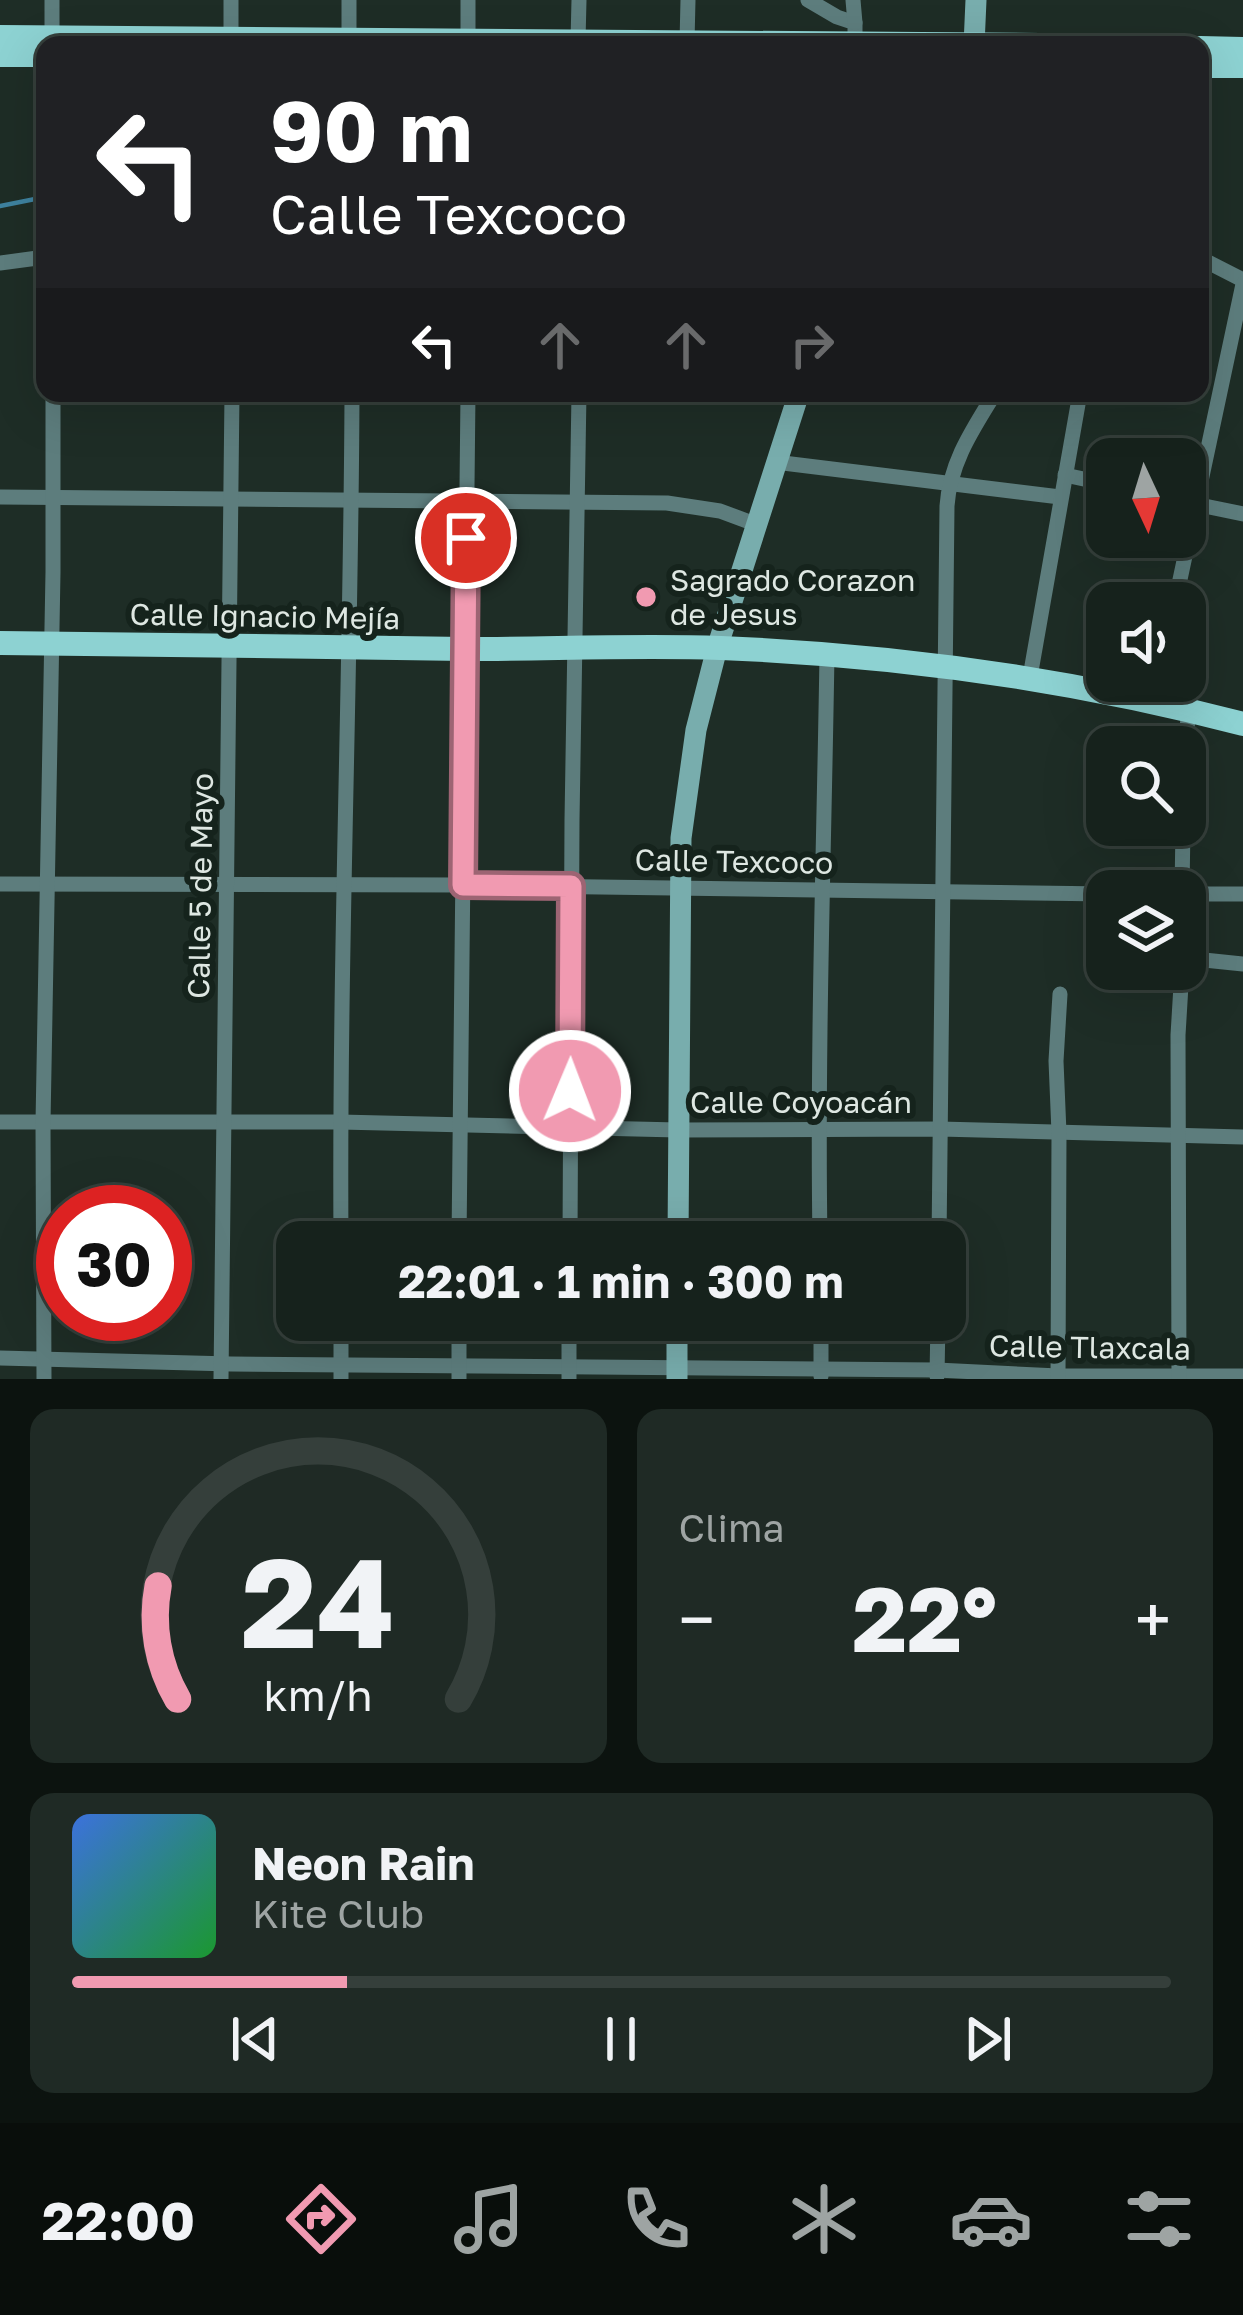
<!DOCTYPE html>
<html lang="es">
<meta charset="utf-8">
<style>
:root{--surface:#16221c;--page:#1f2a25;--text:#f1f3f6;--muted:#9ea4a3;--line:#353f3b;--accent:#f19ab1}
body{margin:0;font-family:"Golos Text",sans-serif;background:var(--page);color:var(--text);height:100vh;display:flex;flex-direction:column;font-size:45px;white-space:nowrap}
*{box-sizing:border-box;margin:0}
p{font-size:39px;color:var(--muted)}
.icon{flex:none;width:66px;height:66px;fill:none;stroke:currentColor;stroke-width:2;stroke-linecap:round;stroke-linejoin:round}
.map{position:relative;height:1379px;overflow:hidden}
.panel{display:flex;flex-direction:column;gap:30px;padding:30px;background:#0c130f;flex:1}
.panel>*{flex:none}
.guide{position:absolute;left:36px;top:36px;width:1173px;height:366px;border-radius:24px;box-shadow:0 12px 48px #0002,0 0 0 3px var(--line);background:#202124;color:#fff;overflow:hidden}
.needle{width:78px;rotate:176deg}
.tools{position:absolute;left:1086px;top:438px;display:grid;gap:24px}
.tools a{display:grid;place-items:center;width:120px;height:120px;border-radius:24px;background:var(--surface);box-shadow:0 12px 48px #0002,0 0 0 3px var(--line);font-size:60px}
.speed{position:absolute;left:36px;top:1185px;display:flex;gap:24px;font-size:60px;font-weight:700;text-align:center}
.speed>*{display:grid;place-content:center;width:156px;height:156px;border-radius:50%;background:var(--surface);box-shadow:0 12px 48px #0002,0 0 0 3px var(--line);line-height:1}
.speed .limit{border:18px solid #d22;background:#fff;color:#111}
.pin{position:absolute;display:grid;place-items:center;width:102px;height:102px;color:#fff;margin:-51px;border:6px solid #fff;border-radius:50%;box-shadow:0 3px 12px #0007}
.me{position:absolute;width:132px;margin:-66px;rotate:1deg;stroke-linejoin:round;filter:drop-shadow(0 0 9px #0008)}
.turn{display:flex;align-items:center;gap:42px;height:252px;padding:0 36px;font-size:54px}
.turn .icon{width:156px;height:156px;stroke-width:2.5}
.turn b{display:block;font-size:84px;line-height:102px}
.lanes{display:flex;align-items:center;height:114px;padding:0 36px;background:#0003;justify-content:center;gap:60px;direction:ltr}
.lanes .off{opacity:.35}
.big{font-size:90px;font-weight:700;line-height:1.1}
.panel .tile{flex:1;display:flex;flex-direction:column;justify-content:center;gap:18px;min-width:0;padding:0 42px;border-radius:24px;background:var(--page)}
.panel .dial{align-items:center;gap:0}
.dial svg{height:312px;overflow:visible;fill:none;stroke:var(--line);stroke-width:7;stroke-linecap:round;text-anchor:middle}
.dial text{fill:var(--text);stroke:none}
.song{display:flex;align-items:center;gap:36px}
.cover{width:144px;height:144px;border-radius:18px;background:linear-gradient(135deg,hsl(220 70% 55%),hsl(130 70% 35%))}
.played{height:12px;border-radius:6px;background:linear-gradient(90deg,var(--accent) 25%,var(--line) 25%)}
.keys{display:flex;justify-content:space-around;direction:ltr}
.heat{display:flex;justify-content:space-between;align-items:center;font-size:66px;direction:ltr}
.panel .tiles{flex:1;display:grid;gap:30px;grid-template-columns:1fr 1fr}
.tile:last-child{grid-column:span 2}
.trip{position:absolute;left:276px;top:1221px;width:690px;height:120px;border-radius:24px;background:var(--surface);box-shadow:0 12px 48px #0002,0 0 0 3px var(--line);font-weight:700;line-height:120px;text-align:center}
.dock{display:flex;height:192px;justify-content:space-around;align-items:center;background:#090e0b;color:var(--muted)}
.dock .icon{width:84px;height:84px}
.dock .active{color:var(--accent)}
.dock b{font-size:54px;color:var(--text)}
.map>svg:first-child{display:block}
</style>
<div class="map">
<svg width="1243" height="1379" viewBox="0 0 1243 1379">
<rect width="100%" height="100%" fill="#1e2d26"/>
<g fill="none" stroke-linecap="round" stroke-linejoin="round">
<path stroke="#3e829f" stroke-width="4.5" d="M0,206L45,197"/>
<g stroke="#5d7d7d" stroke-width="15">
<path d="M808,0L837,17L855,23V44"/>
<path d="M853,0L855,23"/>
<path d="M52,37V0"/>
<path d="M349,39V0"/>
<path d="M468,40V0"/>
<path d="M578,41L579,0"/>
<path d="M687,42L688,0"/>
<path d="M231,45V0"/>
<path d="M1200,258L1243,280"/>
<path d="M0,263L45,257"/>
<path d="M775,462L1060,497"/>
<path d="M1065,475L1107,484"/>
<path d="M0,497L667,503L720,511L755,524"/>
<path d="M1185,502L1243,514"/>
<path d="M1175,603L1243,284"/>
<path d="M1030,677L1080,393"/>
<path d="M1155,700L1159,681"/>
<path d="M1185,747L1189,709"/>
<path d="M0,884L463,885L1107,894"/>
<path d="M1182,891L1183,825"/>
<path d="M1185,894H1243"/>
<path d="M1185,958L1243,964"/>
<path d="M0,1122H340L678,1130L940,1129L1243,1137"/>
<path d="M341,1242C339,959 351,676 352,393"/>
<path d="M459,1242L468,393"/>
<path d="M570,1242L572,820L579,393"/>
<path d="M820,1242C817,1046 824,850 827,654"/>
<path d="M939,1242L947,506C950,462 973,429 995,393"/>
<path d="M341,1320V1379"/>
<path d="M821,1320V1376"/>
<path d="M0,1358L231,1364L937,1370L1058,1376H1243"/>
<path d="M937,1376L938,1320"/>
<path d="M44,1379L43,1123L53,572V393"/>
<path d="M221,1379L232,393"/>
<path d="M459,1379V1320"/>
<path d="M569,1379V1320"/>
<path d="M1058,1379L1059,1133L1056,1061L1060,994"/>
<path d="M1179,1379L1178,1035L1182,969"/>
</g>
<g stroke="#78adad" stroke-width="21">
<path d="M974,45L976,0"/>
<path d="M678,1242L681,838L696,730L717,648L799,393"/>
<path d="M677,1379V1320"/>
</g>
<g stroke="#8dd2d2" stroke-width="24">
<path d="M0,37L1040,45"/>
<path d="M1200,48L1243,49"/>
<path d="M0,55H45"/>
<path d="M1200,66H1243"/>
<path d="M0,643C155,644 310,647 465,649C550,649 636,645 721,648C898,655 1071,679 1243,724"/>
</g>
</g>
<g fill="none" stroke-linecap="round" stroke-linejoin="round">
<g stroke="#9d6473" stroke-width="30">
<path id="route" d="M466,538L463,885L571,886L570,1091"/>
</g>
<use href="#route" stroke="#f19ab1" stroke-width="21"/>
</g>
<circle fill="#f19ab1" stroke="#15231c" stroke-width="4.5" cx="646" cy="597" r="12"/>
<g text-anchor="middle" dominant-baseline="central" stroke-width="12" stroke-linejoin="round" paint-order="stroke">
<g font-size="30" fill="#dee7e2" stroke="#15231c" text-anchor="start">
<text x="670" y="580">Sagrado Corazon<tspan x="670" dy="34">de Jesus</tspan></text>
</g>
<g font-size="30" fill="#dee7e2" stroke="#15231c">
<text transform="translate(265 616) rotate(1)">Calle Ignacio Mejía</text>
<text transform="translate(734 861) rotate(1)">Calle Texcoco</text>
<text transform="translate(200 886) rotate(-89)">Calle 5 de Mayo</text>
<text x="801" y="1102">Calle Coyoacán</text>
<text transform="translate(1090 1347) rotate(1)">Calle Tlaxcala</text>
</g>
</g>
</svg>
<div class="tools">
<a><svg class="needle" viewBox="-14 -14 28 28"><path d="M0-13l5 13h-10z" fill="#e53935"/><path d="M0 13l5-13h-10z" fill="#9ea4a3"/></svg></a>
<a><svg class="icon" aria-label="sound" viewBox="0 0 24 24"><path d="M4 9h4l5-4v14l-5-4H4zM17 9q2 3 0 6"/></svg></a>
<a><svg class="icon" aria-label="search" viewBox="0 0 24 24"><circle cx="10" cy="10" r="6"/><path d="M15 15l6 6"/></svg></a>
<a><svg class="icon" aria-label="layers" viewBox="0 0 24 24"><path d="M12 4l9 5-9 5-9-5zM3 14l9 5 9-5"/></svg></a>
</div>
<div class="speed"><div class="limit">30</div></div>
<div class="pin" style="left:466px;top:538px;background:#d93025"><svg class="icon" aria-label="arrive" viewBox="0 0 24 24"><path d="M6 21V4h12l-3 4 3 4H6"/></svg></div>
<svg class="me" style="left:570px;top:1091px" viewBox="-20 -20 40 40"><circle r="17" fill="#f19ab1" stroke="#fff" stroke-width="3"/><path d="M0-11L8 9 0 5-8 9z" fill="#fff"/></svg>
<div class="trip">22:01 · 1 min · 300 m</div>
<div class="guide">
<div class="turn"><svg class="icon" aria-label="left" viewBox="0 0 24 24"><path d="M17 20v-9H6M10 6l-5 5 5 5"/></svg><div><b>90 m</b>Calle Texcoco</div></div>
<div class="lanes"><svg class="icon" aria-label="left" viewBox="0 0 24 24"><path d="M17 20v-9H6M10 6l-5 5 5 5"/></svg><svg class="icon off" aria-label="ahead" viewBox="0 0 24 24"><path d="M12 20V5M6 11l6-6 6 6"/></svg><svg class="icon off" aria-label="ahead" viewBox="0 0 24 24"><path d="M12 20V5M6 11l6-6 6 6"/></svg><svg class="icon off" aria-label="right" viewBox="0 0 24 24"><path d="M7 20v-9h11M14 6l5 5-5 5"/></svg></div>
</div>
</div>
<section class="panel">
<div class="tiles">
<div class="tile dial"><svg viewBox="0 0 100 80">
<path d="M14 69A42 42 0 1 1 86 69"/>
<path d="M14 69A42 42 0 0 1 9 40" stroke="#f19ab1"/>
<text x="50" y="56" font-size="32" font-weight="700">24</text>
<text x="50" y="72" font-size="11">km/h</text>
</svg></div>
<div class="tile"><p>Clima</p>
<div class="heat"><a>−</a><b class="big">22°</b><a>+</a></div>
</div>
<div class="tile">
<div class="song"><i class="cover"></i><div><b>Neon Rain</b><p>Kite Club</p></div></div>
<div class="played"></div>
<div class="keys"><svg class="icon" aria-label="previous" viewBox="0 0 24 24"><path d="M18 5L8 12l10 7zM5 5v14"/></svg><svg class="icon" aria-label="pause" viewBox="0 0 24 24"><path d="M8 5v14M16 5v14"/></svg><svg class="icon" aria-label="next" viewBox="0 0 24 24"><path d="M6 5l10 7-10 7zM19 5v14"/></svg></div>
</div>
</div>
</section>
<nav class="dock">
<b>22:00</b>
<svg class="icon active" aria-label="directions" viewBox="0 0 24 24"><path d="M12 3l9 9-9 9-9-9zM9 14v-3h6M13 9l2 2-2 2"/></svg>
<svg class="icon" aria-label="music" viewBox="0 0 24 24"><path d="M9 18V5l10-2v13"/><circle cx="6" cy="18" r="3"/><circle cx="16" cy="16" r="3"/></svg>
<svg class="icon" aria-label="phone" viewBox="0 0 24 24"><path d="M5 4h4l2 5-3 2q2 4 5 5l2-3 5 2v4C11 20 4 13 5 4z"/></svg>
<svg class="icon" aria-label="climate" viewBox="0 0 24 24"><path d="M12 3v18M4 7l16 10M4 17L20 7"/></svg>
<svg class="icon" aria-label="car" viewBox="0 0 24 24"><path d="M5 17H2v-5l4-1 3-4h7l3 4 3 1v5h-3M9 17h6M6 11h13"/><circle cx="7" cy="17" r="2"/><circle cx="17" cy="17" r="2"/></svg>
<svg class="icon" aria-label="filters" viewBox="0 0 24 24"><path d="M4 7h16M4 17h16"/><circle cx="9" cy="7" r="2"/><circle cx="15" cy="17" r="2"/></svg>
</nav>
